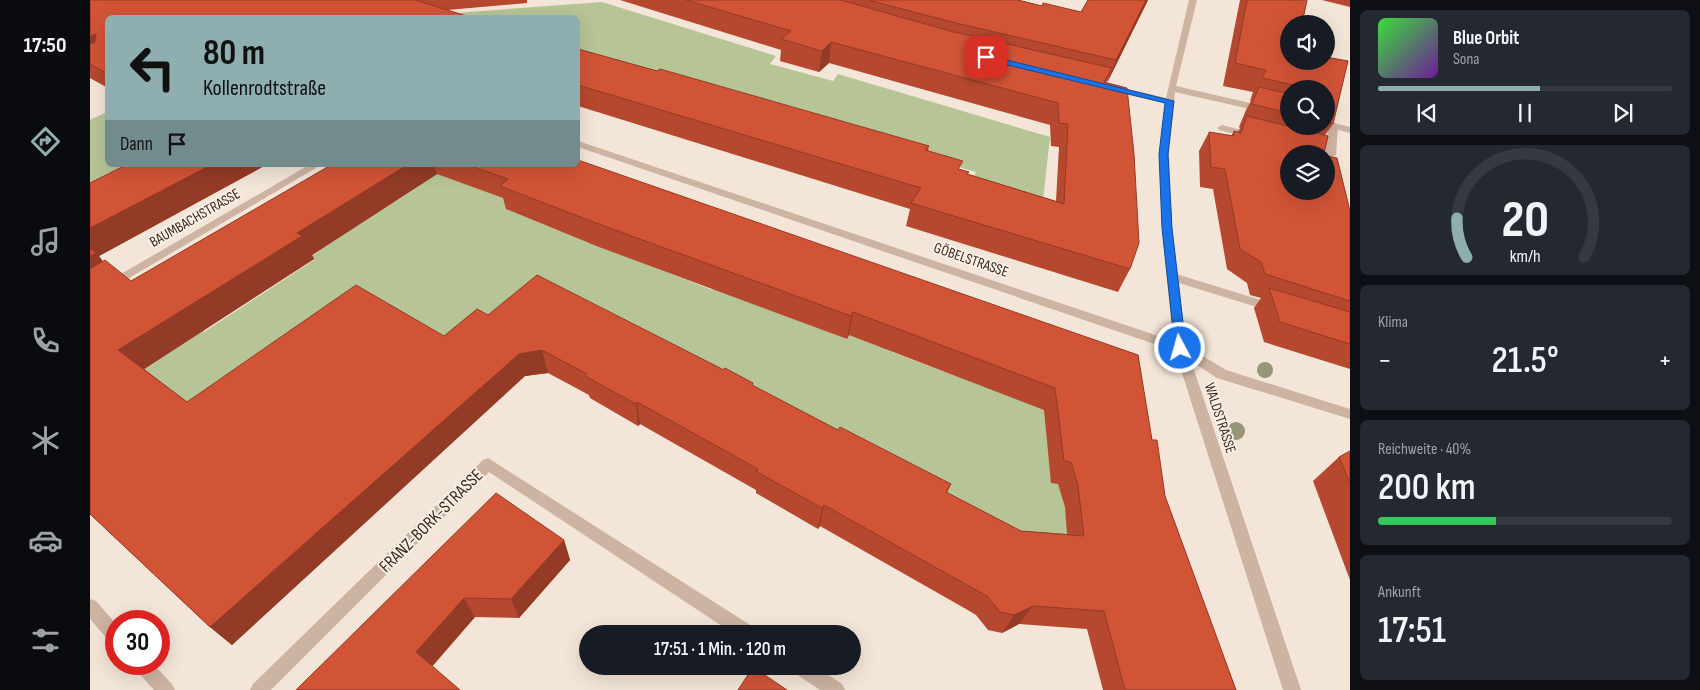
<!DOCTYPE html>
<html lang="de">
<meta charset="utf-8">
<style>
:root{--surface:#171b24;--page:#242831;--text:#f1f3f6;--muted:#9ea1a6;--line:#363941;--accent:#8faeb0}
body{margin:0;font-family:"Sofia Sans Condensed",sans-serif;background:var(--page);color:var(--text);height:100vh;display:flex;flex-direction:column;font-size:19px;white-space:nowrap}
*{box-sizing:border-box;margin:0}
p{font-size:16px;color:var(--muted)}
.icon{flex:none;width:28px;height:28px;fill:none;stroke:currentColor;stroke-width:2;stroke-linecap:round;stroke-linejoin:round}
.map{position:relative;flex:1;overflow:hidden}
.sheet{display:flex;flex-direction:column;gap:10px;padding:10px;background:#0d0f14;width:350px}
.sheet>*{flex:none}
.hud{position:absolute;left:15px;top:15px;width:475px;height:152px;border-radius:8px;box-shadow:0 5px 20px #0002;background:#8faeb0;color:#111;overflow:hidden}
.fabs{position:absolute;left:1190px;top:15px;display:grid;gap:10px}
.fabs a{display:grid;place-items:center;width:55px;height:55px;border-radius:50%;background:var(--surface);box-shadow:0 5px 20px #0002;font-size:25px}
.speed{position:absolute;left:15px;top:610px;display:flex;gap:10px;font-size:25px;font-weight:700;text-align:center}
.speed>*{display:grid;place-content:center;width:65px;height:65px;border-radius:50%;background:var(--surface);box-shadow:0 5px 20px #0002;line-height:1}
.speed .limit{border:8px solid #d22;background:#fff;color:#111}
.pin{position:absolute;display:grid;place-items:center;width:42px;height:42px;color:#fff;margin:-21px;border-radius:10px;box-shadow:0 2px 8px #0006}
.me{position:absolute;width:55px;margin:-28px;rotate:354deg;stroke-linejoin:round;filter:drop-shadow(0 0 4px #0008)}
.turn{display:flex;align-items:center;gap:18px;height:105px;padding:0 15px;font-size:22px}
.turn .icon{width:65px;height:65px;stroke-width:2.5}
.turn b{display:block;font-size:35px;line-height:42px}
.then{display:flex;align-items:center;height:48px;padding:0 15px;background:#0003;gap:10px;font-size:19px}
.big{font-size:38px;font-weight:600;line-height:1.1}
.sheet .card{flex:1;display:flex;flex-direction:column;justify-content:center;gap:8px;min-width:0;padding:0 18px;border-radius:8px;background:var(--page)}
.sheet .dial{align-items:center;gap:0}
.dial svg{height:130px;overflow:visible;fill:none;stroke:var(--line);stroke-width:7;stroke-linecap:round;text-anchor:middle}
.dial text{fill:var(--text);stroke:none}
.song{display:flex;align-items:center;gap:15px}
.cover{width:60px;height:60px;border-radius:8px;background:linear-gradient(135deg,hsl(120 70% 55%),hsl(280 70% 35%))}
.played{height:5px;border-radius:2px;background:linear-gradient(90deg,var(--accent) 55%,var(--line) 55%)}
.keys{display:flex;justify-content:space-around;direction:ltr}
.heat{display:flex;justify-content:space-between;align-items:center;font-size:28px;direction:ltr}
.charge{height:8px;border-radius:4px;background:linear-gradient(90deg,#34c759 40%,var(--line) 0)}
.trip{position:absolute;left:489px;top:625px;width:282px;height:50px;border-radius:25px;background:var(--surface);box-shadow:0 5px 20px #0002;font-weight:600;line-height:50px;text-align:center}
main{display:flex;flex:1;min-height:0}
.menu{display:flex;flex-direction:column;width:90px;justify-content:space-around;align-items:center;background:#090b0e;color:var(--muted)}
.menu .icon{width:35px;height:35px}
.menu .current{color:var(--accent)}
.menu b{font-size:22px;color:var(--text)}
.map>svg:first-child{display:block}
</style>
<main>
<nav class="menu">
<b>17:50</b>
<svg class="icon current" aria-label="directions" viewBox="0 0 24 24"><path d="M12 3l9 9-9 9-9-9zM9 14v-3h6M13 9l2 2-2 2"/></svg>
<svg class="icon" aria-label="music" viewBox="0 0 24 24"><path d="M9 18V5l10-2v13"/><circle cx="6" cy="18" r="3"/><circle cx="16" cy="16" r="3"/></svg>
<svg class="icon" aria-label="phone" viewBox="0 0 24 24"><path d="M5 4h4l2 5-3 2q2 4 5 5l2-3 5 2v4C11 20 4 13 5 4z"/></svg>
<svg class="icon" aria-label="climate" viewBox="0 0 24 24"><path d="M12 3v18M4 7l16 10M4 17L20 7"/></svg>
<svg class="icon" aria-label="car" viewBox="0 0 24 24"><path d="M5 17H2v-5l4-1 3-4h7l3 4 3 1v5h-3M9 17h6M6 11h13"/><circle cx="7" cy="17" r="2"/><circle cx="17" cy="17" r="2"/></svg>
<svg class="icon" aria-label="filters" viewBox="0 0 24 24"><path d="M4 7h16M4 17h16"/><circle cx="9" cy="7" r="2"/><circle cx="15" cy="17" r="2"/></svg>
</nav>
<div class="map">
<svg width="1260" height="690" viewBox="0 0 1260 690">
<rect width="100%" height="100%" fill="#f3e5d7"/>
<g fill="#b7c496">
<path d="M512,2L686,56L680,64L743,81L748,74L960,137L952,209L879,185L886,172L488,62V18H367L365,13Z"/>
<path d="M17,112L18,165H95L0,214V120Z"/>
<path d="M342,171L424,202L448,222L622,290L624,288L757,339L763,330L802,352L852,371L977,411L973,485L989,556L406,338L116,424L38,365L113,330L114,332L224,260L220,257Z"/>
</g>
<g fill="none" stroke-linecap="round" stroke-linejoin="round">
<g fill="#ccb3a2" fill-rule="evenodd">
<path d="M1243,122L1248,125L1246,155L1241,158L1236,157V154H1231L1236,151L1238,125Z"/>
<path d="M1132,125L1166,134L1168,136L1163,139L1129,130L1127,128Z"/>
<path d="M1083,273L1187,305L1189,308L1183,312L1079,280L1077,277L1079,274Z"/>
</g>
<g fill="#ccb3a2" fill-rule="evenodd">
<path d="M1099,0H1107L1086,86L1199,112V118L1085,92L1079,154L1082,228L1096,346L1136,370L1260,409V419L1127,378L1101,361L1211,690H1193L1085,351L488,147V141L491,142L1083,341L1072,228L1069,154L1075,103L1018,88L1022,85L1076,98Z"/>
<path d="M1236,121L1260,127V133L1234,126H1236Z"/>
<path d="M219,165H231L0,301V292Z"/>
<path d="M398,458L665,628L667,634H644L399,472L181,690H160L163,684L393,460Z"/>
<path d="M0,599L6,601L26,624V644L20,642L0,619Z"/>
<path d="M44,664H63L82,684L85,690H64L46,670Z"/>
<path d="M701,666H725L752,684L755,690H730L703,672Z"/>
</g>
</g>
<g fill="#959776">
<circle cx="1175" cy="370" r="8"/>
<circle cx="1146" cy="431" r="9"/>
</g>
<g fill="#b5482f" fill-rule="evenodd">
<path d="M0,0H437V3L357,10L18,18V88L0,78Z"/>
<path d="M530,0H928L952,6L991,12L998,0H1058L1018,81H1017L1016,83L1040,269L1028,292L816,226L820,209L488,106V49L839,146L838,151L870,169L879,172L878,174L966,201L969,147L961,146L960,125L739,63L729,72L690,61L691,50Z"/>
<path d="M1150,0H1217L1212,24H1199V61H1236V57L1258,61L1243,124L1235,135L1238,136L1234,154H1199V191H1236V156L1247,158L1260,211V369L1174,342L1164,308L1171,298L1160,295L1157,283L1137,269L1123,189L1110,187L1109,151L1119,132L1141,136L1144,131L1148,132L1150,128L1149,127L1156,110L1161,101H1160L1163,92L1133,86ZM1199,89H1236V126H1199Z"/>
<path d="M1232,0H1260V7Z"/>
<path d="M36,165H176L9,256L13,262L41,281L241,165H488L1048,355L1062,440L1075,496L1146,690H1013L997,629L929,624L912,633L898,630L886,615L876,609L730,526L728,529L666,493V490L550,424L548,426L500,398L499,395L458,373L435,376L142,645L120,627L0,514V183ZM347,174L413,198L416,209L509,247L757,339L759,335L954,410L961,483L968,484L975,507L977,534L931,531L857,493L861,484L748,430L663,386L398,315L354,336L97,402L54,369L224,259L222,255Z"/>
<path d="M1260,451V580L1223,481L1249,457Z"/>
<path d="M474,540L480,560L429,618L385,617L342,666L206,690Z"/>
</g>
<g fill="#933b26">
<path d="M1056,0H1058L1018,81L1026,60Z"/>
<path d="M6,34L18,53L0,61V36Z"/>
<path d="M741,42L739,63L729,72L732,51Z"/>
<path d="M121,165H176L9,256L24,276L0,290V228Z"/>
<path d="M317,165H344L347,174L222,255L224,259L48,373L28,350L207,233Z"/>
<path d="M763,312L759,335L757,339L761,316Z"/>
<path d="M452,350L458,373L435,376L142,645L120,627L429,354Z"/>
<path d="M547,402L550,424L548,426L546,404Z"/>
<path d="M734,505L730,526L728,529L732,508Z"/>
<path d="M474,540L480,560L429,618L421,599Z"/>
<path d="M374,598L385,617L340,669L326,652Z"/>
<path d="M943,606L929,624L912,633L924,615Z"/>
</g>
<g fill="#d25437" stroke="#933b26">
<path d="M0,0H325L383,18H18V74L0,64V44L5,42L6,34L0,36Z"/>
<path d="M596,0H751L860,31L1022,68L1014,82L1037,88L1044,154L1049,243L1040,269L821,203L831,188L488,85V49L567,71L570,69L839,146L835,150L873,161L868,169L879,172L877,174L974,204L978,124L969,123L968,103L741,42L732,51L691,39L701,31Z"/>
<path d="M778,0H928L952,6L953,3L991,12L998,0H1056L1026,60L866,23Z"/>
<path d="M1157,0H1217L1212,24H1199V61H1236V57L1258,61L1243,124L1236,122V89H1214L1213,87L1172,78L1176,70L1145,63Z"/>
<path d="M1169,87L1199,94V113L1162,104Z"/>
<path d="M1157,116L1238,136L1234,154H1199V191H1236V156L1247,158L1260,211V301L1175,274L1171,262L1150,249L1135,169L1121,167L1119,132L1144,136V131L1151,133Z"/>
<path d="M488,160L1048,355L1062,440H1067L1075,496L1146,690H1035L1014,611L943,606L924,615L910,612L897,596L886,590L734,505L732,508L667,472L668,469L547,402L546,404L495,376L497,374L452,350L429,354L120,627L0,514V269L15,260L41,281L241,165H317L207,233L212,236L28,350L97,402L266,285L354,336L387,309L398,315L447,275L634,370L635,368L663,383L662,385L748,430L750,427L861,484L856,492L931,531L994,536L988,486L981,462L974,461L965,388L763,312L761,316L506,223L410,186L418,179L378,165H488Z"/>
<path d="M36,165H121L0,228V183Z"/>
<path d="M0,248L6,253L0,256Z"/>
<path d="M1179,288L1260,312V344L1190,322Z"/>
<path d="M1260,451V483L1249,457Z"/>
<path d="M406,493L474,540L421,599L374,598L326,652L370,690H206Z"/>
<path d="M663,667L697,690H648Z"/>
</g>
<path fill="#1a73e8" stroke="#114b97" d="M896,55L1084,101L1078,154L1082,228L1096,348L1094,351L1090,353L1085,348L1072,228L1069,154L1075,103L893,59L892,57Z"/>
<g text-anchor="middle" dominant-baseline="central" stroke-width="4" stroke-linejoin="round" paint-order="stroke">
<g font-size="15" fill="#362a25" stroke="#fbefe4">
<text transform="translate(105 218) rotate(-30)">BAUMBACHSTRASSE</text>
<text transform="translate(881 260) rotate(19)">GÖBELSTRASSE</text>
<text transform="translate(1130 418) rotate(72)">WALDSTRASSE</text>
</g>
<g font-size="18" fill="#362a25" stroke="#fbefe4">
<text transform="translate(341 521) rotate(-45)">FRANZ-BORK-STRASSE</text>
</g>
</g>
</svg>
<div class="fabs">
<a><svg class="icon" aria-label="sound" viewBox="0 0 24 24"><path d="M4 9h4l5-4v14l-5-4H4zM17 9q2 3 0 6"/></svg></a>
<a><svg class="icon" aria-label="search" viewBox="0 0 24 24"><circle cx="10" cy="10" r="6"/><path d="M15 15l6 6"/></svg></a>
<a><svg class="icon" aria-label="layers" viewBox="0 0 24 24"><path d="M12 4l9 5-9 5-9-5zM3 14l9 5 9-5"/></svg></a>
</div>
<div class="speed"><div class="limit">30</div></div>
<div class="pin" style="left:896px;top:57px;background:#d93025"><svg class="icon" aria-label="arrive" viewBox="0 0 24 24"><path d="M6 21V4h12l-3 4 3 4H6"/></svg></div>
<svg class="me" style="left:1090px;top:348px" viewBox="-20 -20 40 40"><circle r="17" fill="#1a73e8" stroke="#fff" stroke-width="3"/><path d="M0-11L8 9 0 5-8 9z" fill="#fff"/></svg>
<div class="trip">17:51 · 1 Min. · 120 m</div>
<div class="hud">
<div class="turn"><svg class="icon" aria-label="left" viewBox="0 0 24 24"><path d="M17 20v-9H6M10 6l-5 5 5 5"/></svg><div><b>80 m</b>Kollenrodtstraße</div></div>
<div class="then">Dann<svg class="icon" aria-label="arrive" viewBox="0 0 24 24"><path d="M6 21V4h12l-3 4 3 4H6"/></svg></div>
</div>
</div>
<section class="sheet">
<div class="card">
<div class="song"><i class="cover"></i><div><b>Blue Orbit</b><p>Sona</p></div></div>
<div class="played"></div>
<div class="keys"><svg class="icon" aria-label="previous" viewBox="0 0 24 24"><path d="M18 5L8 12l10 7zM5 5v14"/></svg><svg class="icon" aria-label="pause" viewBox="0 0 24 24"><path d="M8 5v14M16 5v14"/></svg><svg class="icon" aria-label="next" viewBox="0 0 24 24"><path d="M6 5l10 7-10 7zM19 5v14"/></svg></div>
</div>
<div class="card dial"><svg viewBox="0 0 100 80">
<path d="M14 69A42 42 0 1 1 86 69"/>
<path d="M14 69A42 42 0 0 1 8 45" stroke="#8faeb0"/>
<text x="50" y="56" font-size="32" font-weight="700">20</text>
<text x="50" y="72" font-size="11">km/h</text>
</svg></div>
<div class="card"><p>Klima</p>
<div class="heat"><a>−</a><b class="big">21.5°</b><a>+</a></div>
</div>
<div class="card"><p>Reichweite · 40%</p><b class="big">200 km</b><div class="charge"></div></div>
<div class="card"><p>Ankunft</p><b class="big">17:51</b></div>
</section>
</main>
